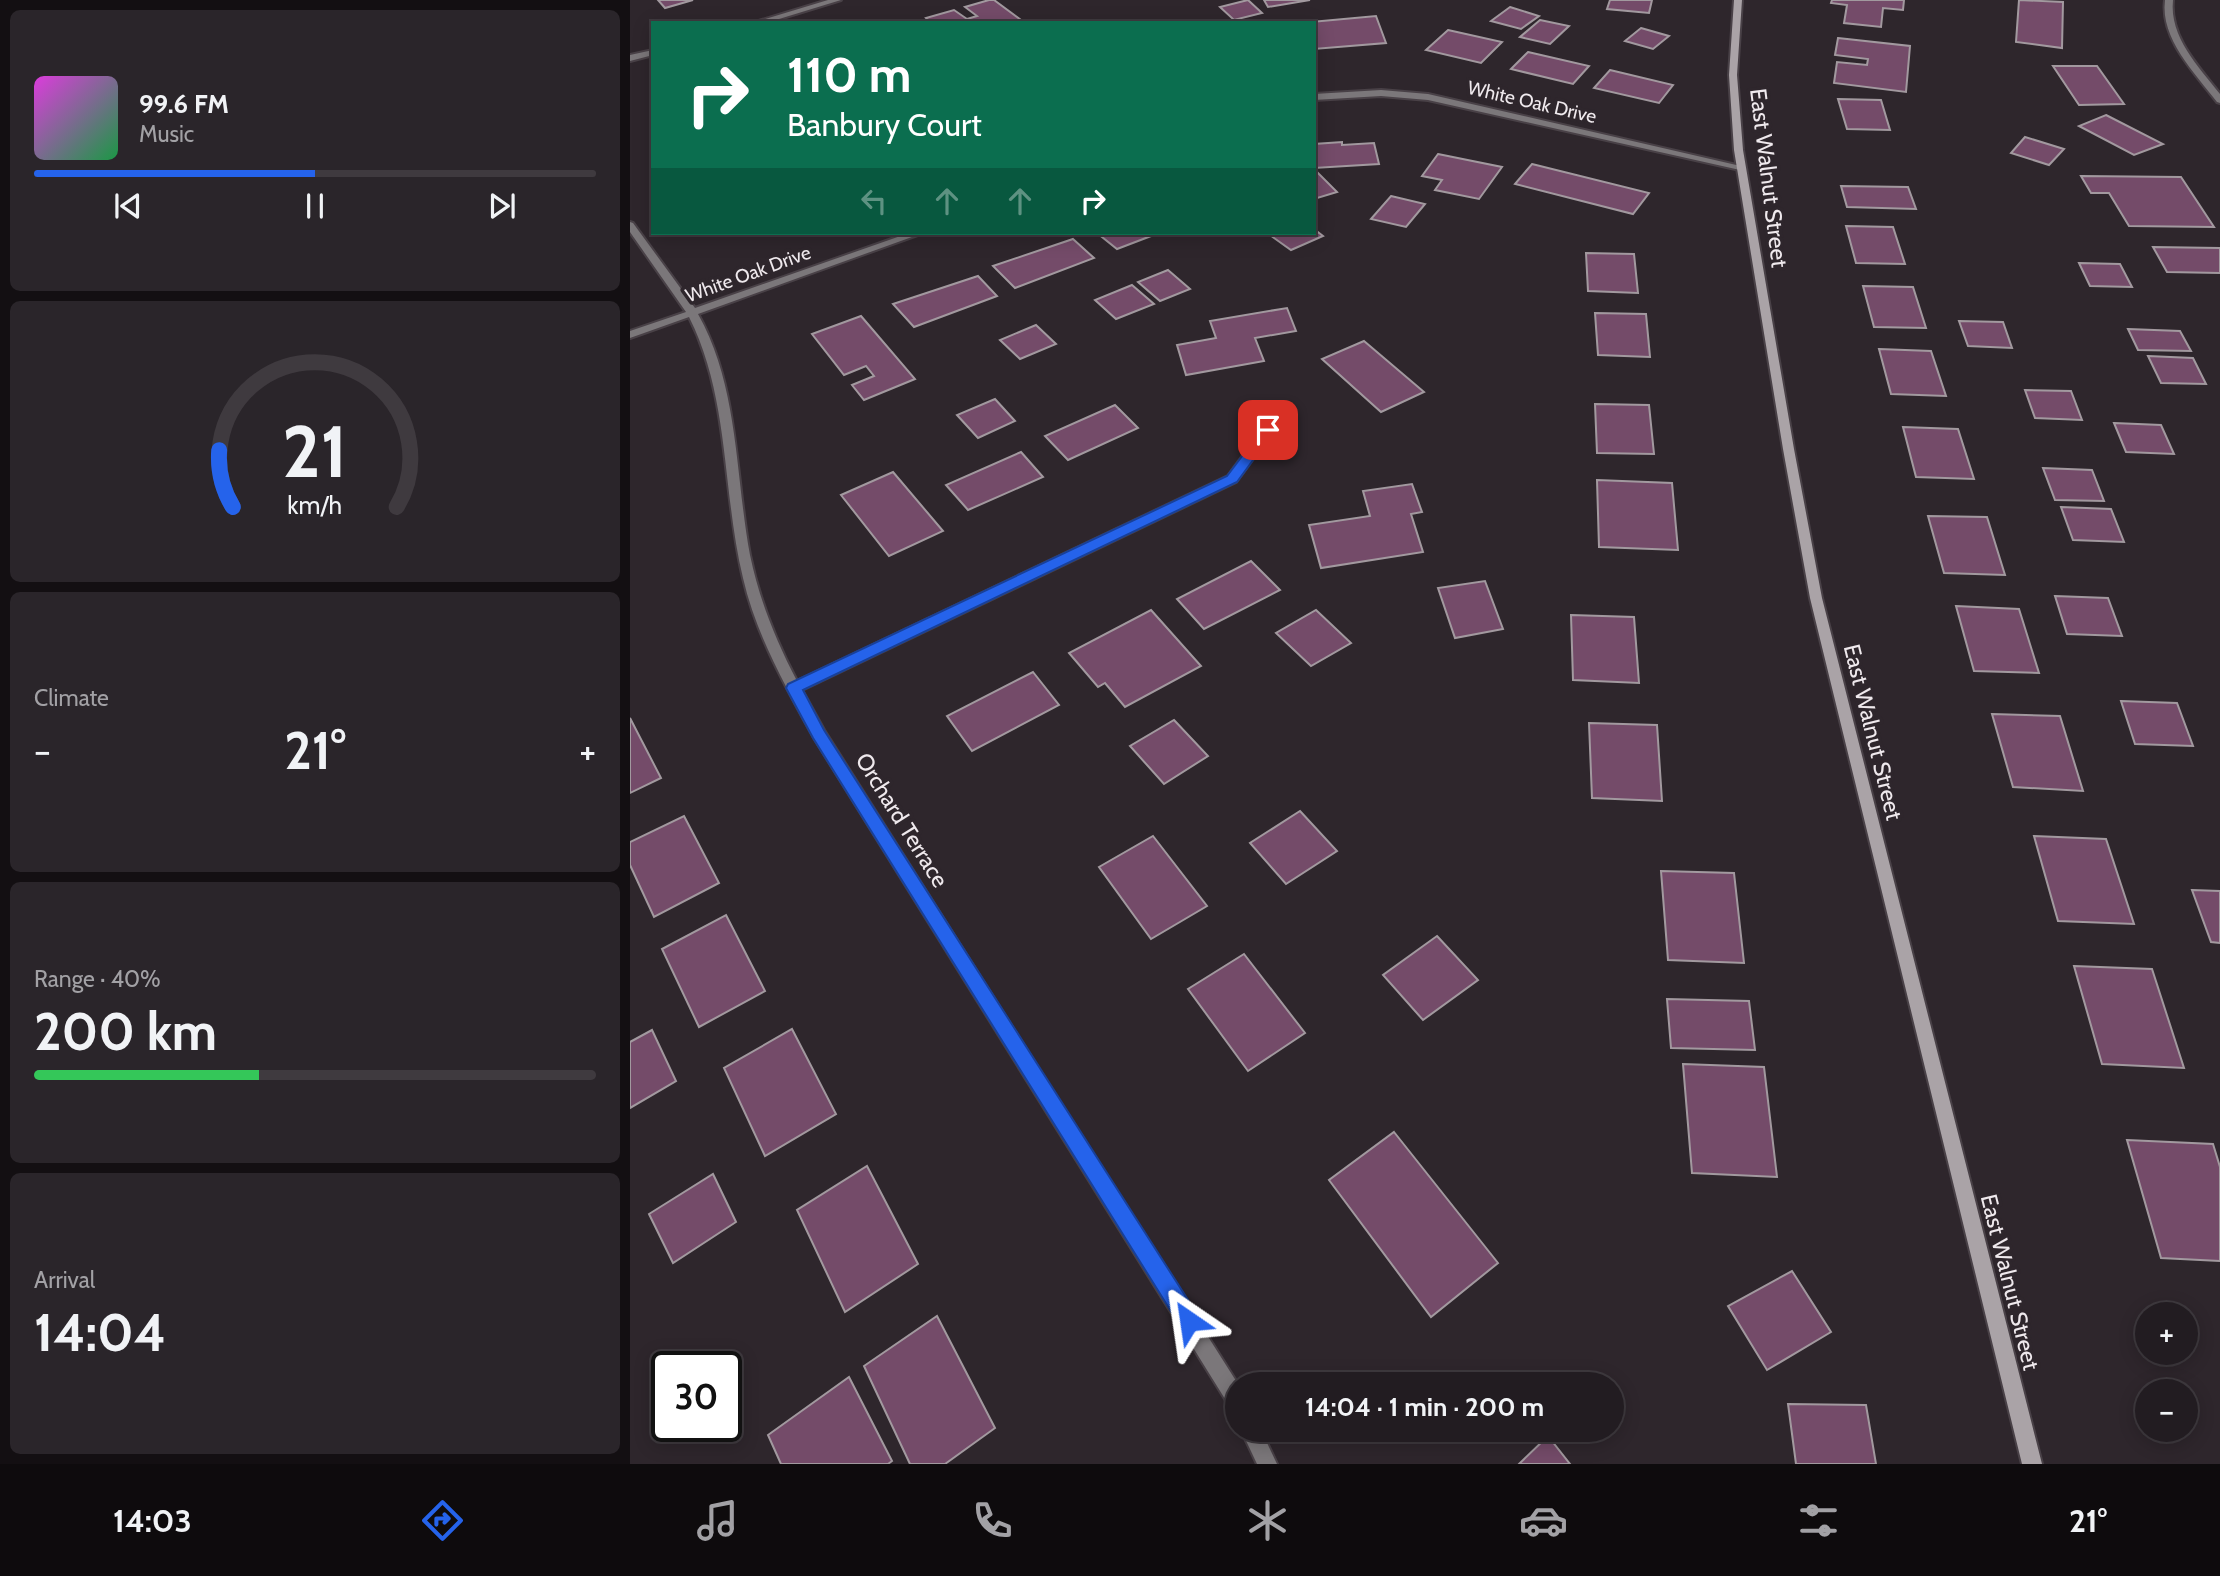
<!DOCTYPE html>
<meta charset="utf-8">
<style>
:root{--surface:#221c21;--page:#2a252a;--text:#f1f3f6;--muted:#a2a1a5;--line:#3f3a3f;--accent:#2563eb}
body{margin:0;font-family:Cabin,sans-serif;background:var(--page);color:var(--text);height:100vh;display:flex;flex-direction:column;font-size:26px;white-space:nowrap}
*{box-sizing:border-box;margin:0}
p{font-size:23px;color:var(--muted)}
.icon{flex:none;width:38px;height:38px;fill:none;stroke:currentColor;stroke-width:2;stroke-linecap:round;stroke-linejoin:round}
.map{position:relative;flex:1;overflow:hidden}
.details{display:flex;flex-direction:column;gap:10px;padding:10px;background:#130f12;width:630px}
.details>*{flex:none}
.guide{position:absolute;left:21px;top:21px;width:665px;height:214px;border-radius:0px;box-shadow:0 4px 18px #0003,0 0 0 2px var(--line);background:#0b6e4f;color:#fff;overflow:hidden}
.fabs{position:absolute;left:1505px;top:1302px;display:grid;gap:14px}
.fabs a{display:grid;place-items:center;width:63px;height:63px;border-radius:50%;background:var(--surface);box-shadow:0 4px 18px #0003,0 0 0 2px var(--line);font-size:35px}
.speed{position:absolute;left:21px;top:1351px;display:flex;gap:14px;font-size:35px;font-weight:700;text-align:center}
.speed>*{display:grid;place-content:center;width:91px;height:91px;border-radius:50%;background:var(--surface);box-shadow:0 4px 18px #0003,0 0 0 2px var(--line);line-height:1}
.speed .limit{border:4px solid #111;border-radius:10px;background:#fff;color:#111}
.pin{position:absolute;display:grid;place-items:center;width:60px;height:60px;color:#fff;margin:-30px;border-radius:14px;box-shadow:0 4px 10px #0006}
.me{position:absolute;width:77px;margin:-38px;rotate:328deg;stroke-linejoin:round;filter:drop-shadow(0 0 5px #0008)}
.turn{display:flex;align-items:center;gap:24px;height:147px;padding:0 21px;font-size:32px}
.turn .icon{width:91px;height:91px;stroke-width:2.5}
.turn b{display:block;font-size:49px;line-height:60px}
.lanes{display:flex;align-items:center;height:66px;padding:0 21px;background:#0003;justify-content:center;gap:35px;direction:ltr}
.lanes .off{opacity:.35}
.big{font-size:52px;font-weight:700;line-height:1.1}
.details .tile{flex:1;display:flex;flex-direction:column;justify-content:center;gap:10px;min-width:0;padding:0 24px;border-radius:10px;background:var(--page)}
.details .dial{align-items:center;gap:0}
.dial svg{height:182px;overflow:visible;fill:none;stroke:var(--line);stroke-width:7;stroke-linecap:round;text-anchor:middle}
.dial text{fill:var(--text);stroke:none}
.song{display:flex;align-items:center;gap:21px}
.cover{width:84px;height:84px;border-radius:10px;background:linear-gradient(135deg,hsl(300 70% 55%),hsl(140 70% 35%))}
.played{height:7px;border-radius:4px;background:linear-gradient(90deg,var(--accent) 50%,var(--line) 50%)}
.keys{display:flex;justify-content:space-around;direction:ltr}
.heat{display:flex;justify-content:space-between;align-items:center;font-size:38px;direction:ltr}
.charge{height:10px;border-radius:5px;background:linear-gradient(90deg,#34c759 40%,var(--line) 0)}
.trip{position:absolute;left:595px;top:1372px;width:399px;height:70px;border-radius:35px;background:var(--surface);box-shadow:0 4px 18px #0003,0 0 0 2px var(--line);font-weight:700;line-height:70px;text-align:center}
.tabs{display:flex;height:112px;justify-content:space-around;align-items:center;background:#0e0b0d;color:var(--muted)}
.tabs .icon{width:49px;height:49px}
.tabs .current{color:var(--accent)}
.tabs b{font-size:32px;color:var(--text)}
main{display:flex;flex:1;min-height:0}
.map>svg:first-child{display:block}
</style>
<main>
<section class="details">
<div class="tile">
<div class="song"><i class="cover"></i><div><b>99.6 FM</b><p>Music</p></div></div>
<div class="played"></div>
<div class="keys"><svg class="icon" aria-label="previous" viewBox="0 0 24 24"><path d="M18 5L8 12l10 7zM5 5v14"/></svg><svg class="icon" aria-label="pause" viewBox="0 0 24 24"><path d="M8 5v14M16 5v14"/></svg><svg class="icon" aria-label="next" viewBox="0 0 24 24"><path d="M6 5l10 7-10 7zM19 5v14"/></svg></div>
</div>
<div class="tile dial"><svg viewBox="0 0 100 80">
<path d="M14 69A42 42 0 1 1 86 69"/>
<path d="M14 69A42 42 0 0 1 8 44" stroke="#2563eb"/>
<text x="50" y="56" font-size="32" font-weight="700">21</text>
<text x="50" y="72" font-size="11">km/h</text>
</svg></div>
<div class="tile"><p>Climate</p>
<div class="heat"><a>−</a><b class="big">21°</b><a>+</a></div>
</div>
<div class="tile"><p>Range · 40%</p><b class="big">200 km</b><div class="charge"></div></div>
<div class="tile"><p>Arrival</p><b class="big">14:04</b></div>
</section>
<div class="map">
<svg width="1590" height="1464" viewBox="0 0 1590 1464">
<rect width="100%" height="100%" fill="#2e262c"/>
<g fill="#744b69" stroke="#a2999f" stroke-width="2">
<path d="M28,0H63L35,8Z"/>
<path d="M359,0H364L395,23H301L296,18L324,10L337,19L347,16L335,7Z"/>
<path d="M618,0L632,13L604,20L590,7Z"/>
<path d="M634,0H680L638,7Z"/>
<path d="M980,0H1022L1019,13L977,9Z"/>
<path d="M1202,0H1274L1273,10L1253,8L1251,27L1214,23L1217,5L1201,3Z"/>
<path d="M1389,0L1433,2L1432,48L1386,42Z"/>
<path d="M880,7L909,16L891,29L861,21Z"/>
<path d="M746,16L756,43L684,49V23H670Z"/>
<path d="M910,20L939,26L920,44L890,37Z"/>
<path d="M1011,28L1039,36L1023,49L995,41Z"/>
<path d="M818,30L872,42L851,63L796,50Z"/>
<path d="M1208,38L1280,46L1276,92L1204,83L1207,62L1237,65L1238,59L1205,55Z"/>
<path d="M898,52L959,66L943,84L881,69Z"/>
<path d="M1423,66H1467L1494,104L1449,105Z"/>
<path d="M980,70L1043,85L1029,103L964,88Z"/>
<path d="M1208,99L1251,100L1260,130L1217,129Z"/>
<path d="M1476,115L1533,144L1504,155L1449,126Z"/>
<path d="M1395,137L1434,149L1419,165L1381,153Z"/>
<path d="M712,142V145L744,143L749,164L684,168V144Z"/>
<path d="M808,154L872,167L849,199L805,190L812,180L792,176Z"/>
<path d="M902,164L1019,193L1003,214L885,184Z"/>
<path d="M687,172L707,192L684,199V173Z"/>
<path d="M1451,176L1551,177L1584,227L1499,226L1479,193H1461Z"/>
<path d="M1211,186L1278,187L1286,209L1217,207Z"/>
<path d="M761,196L795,204L776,227L741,219Z"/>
<path d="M1216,226L1263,227L1275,264L1226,263Z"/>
<path d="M684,229L693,236L661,250L637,233H684Z"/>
<path d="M467,233H529L487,249Z"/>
<path d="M443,239L464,258L385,288L363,266Z"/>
<path d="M1523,247L1590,248V273L1537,272Z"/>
<path d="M956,253L1004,254L1008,293L958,291Z"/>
<path d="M1449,263L1490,264L1502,287L1460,286Z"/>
<path d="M538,270L560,289L530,301L508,282Z"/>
<path d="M348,276L367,296L284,327L263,304Z"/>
<path d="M502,285L524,304L486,319L465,300Z"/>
<path d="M1233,286L1283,287L1296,328L1244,327Z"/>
<path d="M657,308L666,331L625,338L634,361L556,375L547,345L586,338L580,321Z"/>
<path d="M965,313L1016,314L1020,357L968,355Z"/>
<path d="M231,316L285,379L234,400L222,385L244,376L236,366L214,375L182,334Z"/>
<path d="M1329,321L1373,322L1382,348L1338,346Z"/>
<path d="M406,325L426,344L390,359L370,340Z"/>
<path d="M1498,329L1550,331L1561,351L1508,350Z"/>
<path d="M734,341L794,392L751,412L692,359Z"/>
<path d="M1249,349L1301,351L1316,396L1261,394Z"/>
<path d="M1518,356L1563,358L1576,384L1531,383Z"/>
<path d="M1395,390L1441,391L1452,420L1405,418Z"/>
<path d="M365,399L385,421L348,438L327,415Z"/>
<path d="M965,404L1019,405L1024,454L967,453Z"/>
<path d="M485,405L508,428L438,460L415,436Z"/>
<path d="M1484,423L1531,425L1544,454L1496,452Z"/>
<path d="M1273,427L1328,429L1344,479L1286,477Z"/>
<path d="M391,452L413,477L338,510L316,485Z"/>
<path d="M1413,468L1462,470L1474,501L1425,500Z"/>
<path d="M263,472L313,531L259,556L211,495Z"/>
<path d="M967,480L1042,483L1048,550L969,547Z"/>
<path d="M782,484L792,512L781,514L793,552L691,568L679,525L740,516L733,491Z"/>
<path d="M1431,507L1481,509L1494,542L1443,540Z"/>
<path d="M1298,516L1357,517L1375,575L1314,573Z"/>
<path d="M621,561L650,590L574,629L547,599Z"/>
<path d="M855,581L873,629L825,638L808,588Z"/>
<path d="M1425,596L1478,598L1492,636L1437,634Z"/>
<path d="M1326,606L1389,609L1409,673L1344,671Z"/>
<path d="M521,610L571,666L495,707L475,683L468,687L439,653Z"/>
<path d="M686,610L721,643L681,666L646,633Z"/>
<path d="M941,615L1004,617L1009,683L943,680Z"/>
<path d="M403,672L429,705L342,751L317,716Z"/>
<path d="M1491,701L1547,703L1563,746L1505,744Z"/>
<path d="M1362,714L1430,716L1453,791L1383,787Z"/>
<path d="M0,718L31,778L0,793Z"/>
<path d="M544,720L578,756L534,784L500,746Z"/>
<path d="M959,723L1027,725L1032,801L962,798Z"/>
<path d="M670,811L707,851L656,884L620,843Z"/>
<path d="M54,816L89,883L24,917L0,865V842Z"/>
<path d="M523,836L577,906L521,939L469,867Z"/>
<path d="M1404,836L1476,839L1504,924L1428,921Z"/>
<path d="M1031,871L1104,873L1114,963L1038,960Z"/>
<path d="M1562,890L1590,891V943L1581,942Z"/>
<path d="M96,915L135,991L69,1027L32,949Z"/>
<path d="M807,936L848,980L793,1020L753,975Z"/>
<path d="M614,954L675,1033L618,1071L558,989Z"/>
<path d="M1444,966L1522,969L1554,1068L1472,1064Z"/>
<path d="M1037,999L1119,1001L1125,1050L1041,1048Z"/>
<path d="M162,1029L206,1114L135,1156L94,1068Z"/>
<path d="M22,1030L46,1081L0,1108V1042Z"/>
<path d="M1053,1064L1134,1067L1147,1177L1062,1173Z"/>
<path d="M764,1132L868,1263L801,1317L699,1180Z"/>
<path d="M1497,1140L1583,1144L1590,1167V1261L1531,1258Z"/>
<path d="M237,1166L288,1264L215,1312L167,1210Z"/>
<path d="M83,1174L106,1222L43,1263L19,1214Z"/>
<path d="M1162,1271L1201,1332L1137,1370L1098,1306Z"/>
<path d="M307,1316L365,1428L315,1464H280L234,1366Z"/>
<path d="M219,1377L262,1461L258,1464H151L138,1435Z"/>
<path d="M1158,1404L1236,1405L1246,1464H1166Z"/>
<path d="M918,1436L940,1464H889Z"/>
</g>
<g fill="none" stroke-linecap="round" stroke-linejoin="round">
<g stroke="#494147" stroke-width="4">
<g id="street">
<path d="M198,0H211L136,23H122Z"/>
<path d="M1535,0H1543C1539,37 1569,67 1590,94V103L1587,102C1565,73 1530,39 1535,0Z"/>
<path d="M23,50V55L0,61V55Z"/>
<path d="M751,90L798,94L1115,167L1110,170L798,100L751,96L684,100V94Z"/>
<path d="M0,222L3,223L65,308L279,233H293L68,314C109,387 105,475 120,555C129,599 146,641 167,681L598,476L634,427H642L644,430L606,482L172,690L194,730L608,1384L607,1410L600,1407L184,738C156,687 126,635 113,578C92,492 100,398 59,317L0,338V331L56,312L0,232Z"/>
<path d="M611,1430H631L647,1464H627Z"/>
</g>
</g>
<g stroke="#494147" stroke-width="4">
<path id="secondary" d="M1104,0H1112L1107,75L1113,150L1164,449L1192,598L1412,1464H1392L1180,598L1153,449L1104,150L1099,75Z"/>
</g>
<use href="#street" fill="#7b777a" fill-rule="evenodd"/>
<use href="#secondary" fill="#aaa3a7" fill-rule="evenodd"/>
</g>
<path fill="#2563eb" stroke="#184099" stroke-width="2" d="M638,425L645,430L607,482L173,690L194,730L567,1314L570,1321L567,1329L559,1332L552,1329L183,738L156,688L158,684L597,476L634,427Z"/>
<g text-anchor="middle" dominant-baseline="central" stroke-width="7" stroke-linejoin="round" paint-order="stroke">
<g font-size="19" fill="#efe9ed" stroke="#2e262c">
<text transform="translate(902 102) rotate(13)">White Oak Drive</text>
<text transform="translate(118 274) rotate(-20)">White Oak Drive</text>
</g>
<g font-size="23" fill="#efe9ed" stroke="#2e262c">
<text transform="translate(1139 178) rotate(83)">East Walnut Street</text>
<text transform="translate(1243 732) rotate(76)">East Walnut Street</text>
<text transform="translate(272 820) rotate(58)">Orchard Terrace</text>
<text transform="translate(1380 1282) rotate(76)">East Walnut Street</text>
</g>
</g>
</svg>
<div class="fabs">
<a>+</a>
<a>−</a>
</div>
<div class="speed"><div class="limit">30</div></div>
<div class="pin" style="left:638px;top:430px;background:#d93025"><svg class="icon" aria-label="arrive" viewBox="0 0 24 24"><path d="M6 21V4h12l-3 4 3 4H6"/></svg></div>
<svg class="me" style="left:559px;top:1321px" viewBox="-20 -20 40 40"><path d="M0-17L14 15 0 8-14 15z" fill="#2563eb" stroke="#fff" stroke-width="4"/></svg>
<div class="trip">14:04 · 1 min · 200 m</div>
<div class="guide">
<div class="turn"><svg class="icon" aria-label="right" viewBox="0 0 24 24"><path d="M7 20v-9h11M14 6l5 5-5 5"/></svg><div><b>110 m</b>Banbury Court</div></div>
<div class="lanes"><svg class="icon off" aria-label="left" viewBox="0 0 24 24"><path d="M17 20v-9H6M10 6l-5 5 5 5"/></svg><svg class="icon off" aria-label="ahead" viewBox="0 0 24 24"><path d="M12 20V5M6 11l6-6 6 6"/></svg><svg class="icon off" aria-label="ahead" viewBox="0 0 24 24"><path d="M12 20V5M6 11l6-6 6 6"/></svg><svg class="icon" aria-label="right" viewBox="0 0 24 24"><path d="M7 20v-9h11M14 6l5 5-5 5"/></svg></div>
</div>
</div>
</main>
<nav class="tabs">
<b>14:03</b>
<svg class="icon current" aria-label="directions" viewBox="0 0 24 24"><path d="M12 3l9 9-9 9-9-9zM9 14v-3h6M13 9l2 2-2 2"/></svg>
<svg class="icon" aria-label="music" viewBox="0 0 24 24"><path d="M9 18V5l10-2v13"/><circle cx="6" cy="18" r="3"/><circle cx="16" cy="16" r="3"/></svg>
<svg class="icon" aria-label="phone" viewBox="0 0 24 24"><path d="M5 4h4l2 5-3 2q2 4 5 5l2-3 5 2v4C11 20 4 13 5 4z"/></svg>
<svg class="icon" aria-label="climate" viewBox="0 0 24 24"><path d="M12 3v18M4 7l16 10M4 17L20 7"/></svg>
<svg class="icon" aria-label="car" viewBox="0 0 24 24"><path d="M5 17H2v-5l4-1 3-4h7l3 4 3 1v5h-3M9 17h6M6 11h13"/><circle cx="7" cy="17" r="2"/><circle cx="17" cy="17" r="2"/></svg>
<svg class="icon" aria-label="filters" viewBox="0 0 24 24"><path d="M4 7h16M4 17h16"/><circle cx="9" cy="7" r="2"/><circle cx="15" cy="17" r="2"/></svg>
<b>21°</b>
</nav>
